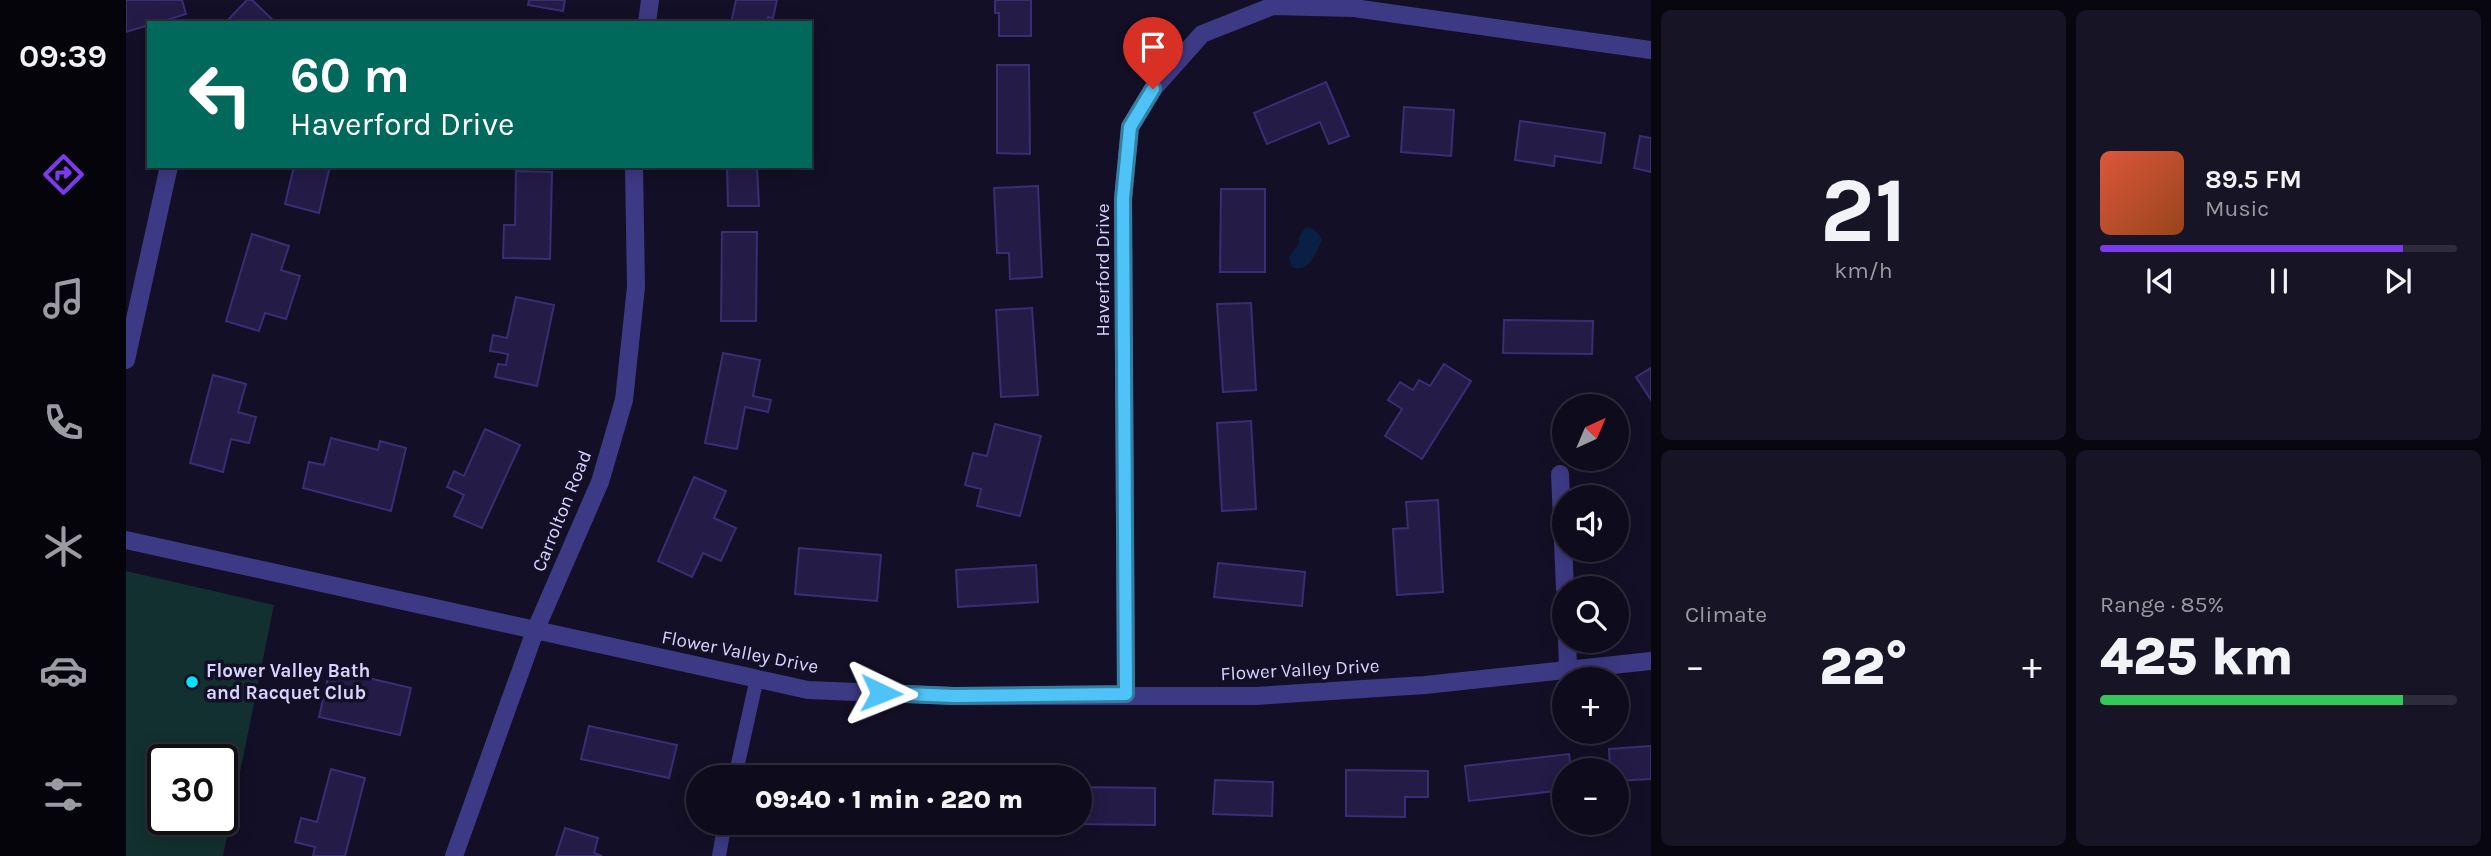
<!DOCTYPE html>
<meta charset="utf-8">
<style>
:root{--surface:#0e0b1c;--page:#171425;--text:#f1f3f6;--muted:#9b9ba3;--line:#2e2b3b;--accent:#7c3aed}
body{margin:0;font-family:Karla,sans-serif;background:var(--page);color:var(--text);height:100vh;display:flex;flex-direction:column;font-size:26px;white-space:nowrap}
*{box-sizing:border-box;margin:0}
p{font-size:23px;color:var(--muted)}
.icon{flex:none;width:38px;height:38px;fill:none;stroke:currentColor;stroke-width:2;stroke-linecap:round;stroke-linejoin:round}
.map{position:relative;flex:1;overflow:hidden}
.sheet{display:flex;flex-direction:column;gap:10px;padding:10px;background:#08060f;width:840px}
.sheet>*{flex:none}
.hud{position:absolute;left:21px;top:21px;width:665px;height:147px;border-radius:0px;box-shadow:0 4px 18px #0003,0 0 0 2px var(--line);background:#00695c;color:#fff;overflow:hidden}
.needle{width:46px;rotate:44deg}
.buttons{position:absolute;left:1426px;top:394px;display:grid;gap:14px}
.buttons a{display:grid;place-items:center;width:77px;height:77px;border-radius:50%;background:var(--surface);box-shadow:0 4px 18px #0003,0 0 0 2px var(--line);font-size:35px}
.speed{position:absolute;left:21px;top:744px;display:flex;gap:14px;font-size:35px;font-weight:700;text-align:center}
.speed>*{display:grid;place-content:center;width:91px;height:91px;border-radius:50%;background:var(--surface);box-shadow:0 4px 18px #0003,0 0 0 2px var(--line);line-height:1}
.speed .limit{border:4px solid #111;border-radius:10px;background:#fff;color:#111}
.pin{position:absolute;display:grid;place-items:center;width:60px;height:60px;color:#fff;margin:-72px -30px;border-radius:50% 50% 50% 0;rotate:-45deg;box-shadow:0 0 7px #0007}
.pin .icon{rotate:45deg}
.me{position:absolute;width:77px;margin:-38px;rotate:92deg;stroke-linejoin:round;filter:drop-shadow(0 0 5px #0008)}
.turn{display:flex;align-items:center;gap:24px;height:147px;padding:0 28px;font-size:32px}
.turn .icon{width:91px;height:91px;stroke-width:2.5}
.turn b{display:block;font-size:49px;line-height:60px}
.big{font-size:52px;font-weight:800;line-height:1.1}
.sheet .tile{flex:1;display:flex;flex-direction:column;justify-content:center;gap:10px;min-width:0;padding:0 24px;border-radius:10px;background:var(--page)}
.sheet .dial{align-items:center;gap:0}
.dial b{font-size:91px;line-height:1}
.song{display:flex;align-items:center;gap:21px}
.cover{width:84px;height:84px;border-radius:10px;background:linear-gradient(135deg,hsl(10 70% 55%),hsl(20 70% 35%))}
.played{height:7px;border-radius:4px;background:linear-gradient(90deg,var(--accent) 85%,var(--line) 85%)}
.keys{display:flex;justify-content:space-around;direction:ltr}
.heat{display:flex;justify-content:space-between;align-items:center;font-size:38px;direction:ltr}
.charge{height:10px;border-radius:5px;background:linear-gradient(90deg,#34c759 85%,var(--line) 0)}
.sheet .tiles{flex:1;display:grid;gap:10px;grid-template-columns:repeat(2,1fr)}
.trip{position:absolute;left:560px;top:765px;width:406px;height:70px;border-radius:35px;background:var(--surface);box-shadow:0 4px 18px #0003,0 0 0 2px var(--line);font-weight:800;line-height:70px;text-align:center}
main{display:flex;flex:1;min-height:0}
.tab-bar{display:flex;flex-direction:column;width:126px;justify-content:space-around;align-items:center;background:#06040b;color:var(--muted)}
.tab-bar .icon{width:49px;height:49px}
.tab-bar .on{color:var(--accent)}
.tab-bar b{font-size:32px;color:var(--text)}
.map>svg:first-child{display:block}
</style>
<main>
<nav class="tab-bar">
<b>09:39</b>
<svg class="icon on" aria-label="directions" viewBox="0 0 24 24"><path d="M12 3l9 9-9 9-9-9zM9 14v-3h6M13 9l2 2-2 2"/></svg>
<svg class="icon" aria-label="music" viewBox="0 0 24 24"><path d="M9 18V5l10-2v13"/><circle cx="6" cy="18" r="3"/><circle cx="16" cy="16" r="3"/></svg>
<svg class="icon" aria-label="phone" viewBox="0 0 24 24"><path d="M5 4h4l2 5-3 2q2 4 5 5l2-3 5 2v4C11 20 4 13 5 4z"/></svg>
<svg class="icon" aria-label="climate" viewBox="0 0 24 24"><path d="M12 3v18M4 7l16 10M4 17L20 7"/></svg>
<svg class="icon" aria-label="car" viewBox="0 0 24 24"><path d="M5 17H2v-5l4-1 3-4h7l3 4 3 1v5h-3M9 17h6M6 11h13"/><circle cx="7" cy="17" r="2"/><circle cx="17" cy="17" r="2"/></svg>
<svg class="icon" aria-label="filters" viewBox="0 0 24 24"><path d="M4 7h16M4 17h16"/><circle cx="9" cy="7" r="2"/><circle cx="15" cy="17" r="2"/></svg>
</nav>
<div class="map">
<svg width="1525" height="856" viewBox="0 0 1525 856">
<rect width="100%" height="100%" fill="#130f26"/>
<path fill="#12302f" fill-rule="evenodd" d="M0,571L148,605L97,856H0ZM37,760H96V819H37Z"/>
<path fill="#0a1f44" d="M1180,227C1188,229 1192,231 1196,240C1190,253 1183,274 1166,267L1163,257L1172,245L1174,235Z"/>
<g fill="#241b47" stroke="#3b2d73" stroke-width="2">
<path d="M0,0H56L60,14L31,23H23V25L0,32Z"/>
<path d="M121,0H126L150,23H99Z"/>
<path d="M403,0H439L437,11L402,5Z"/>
<path d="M610,0H651L647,18L642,17L641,23H605Z"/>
<path d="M869,0H905V36H873V13H869Z"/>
<path d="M871,65H903L904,154L871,153Z"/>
<path d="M1200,82L1223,136L1203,144L1194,122L1141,144L1128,113Z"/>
<path d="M1278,107L1328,110L1325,156L1275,152Z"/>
<path d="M1394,121L1479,133L1475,163L1429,156L1428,166L1389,160Z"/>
<path d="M1514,136L1525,138V172L1508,168Z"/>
<path d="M168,166H204L193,213L159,204Z"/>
<path d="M601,166H631L633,206H602Z"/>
<path d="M390,171L426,172L424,259L377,258L378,225H389Z"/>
<path d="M912,186L916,277L884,279L883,253H871L868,188Z"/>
<path d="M1095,189H1139V272H1094Z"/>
<path d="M596,232H631L630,321H595Z"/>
<path d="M126,234L163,246L155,270L174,276L160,319L139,313L133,331L100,321Z"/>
<path d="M390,297L428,305L411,386L369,377L372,364L380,365L382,354L364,351L367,335L381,338Z"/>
<path d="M1125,303L1130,390L1097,392L1091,304Z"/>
<path d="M906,308L912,395L875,397L870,310Z"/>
<path d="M1378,320L1467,321L1466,354L1377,353Z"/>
<path d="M597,353L634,360L627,396L645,400L642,412L619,407L611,449L579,443Z"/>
<path d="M1318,364L1345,381L1296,459L1259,436L1276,409L1262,400L1274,382L1287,390L1293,380L1304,386Z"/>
<path d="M1525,368V400L1510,377Z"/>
<path d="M87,375L120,384L112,412L130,417L123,443L105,439L97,472L64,463Z"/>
<path d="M1125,421L1130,509L1096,511L1091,423Z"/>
<path d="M869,424L915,436L894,516L851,506L855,489L839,485L847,453L861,456Z"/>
<path d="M359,429L394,445L356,528L328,516L338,495L321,487L328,471L338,476Z"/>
<path d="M205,438L252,450L254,441L280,448L265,511L177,488L183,462L198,465Z"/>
<path d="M568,477L600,491L588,518L610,528L595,561L577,553L566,577L532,561Z"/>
<path d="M1312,500L1317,592L1271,595L1267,529L1282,528L1280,502Z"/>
<path d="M673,548L755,555L751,601L669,594Z"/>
<path d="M1092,563L1179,572L1176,606L1088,597Z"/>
<path d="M910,565L912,602L832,607L830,570Z"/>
<path d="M204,669L285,688L274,735L193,717Z"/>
<path d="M463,726L551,745L543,778L455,759Z"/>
<path d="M1525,746V779L1491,781V770H1484L1483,749Z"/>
<path d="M1443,754L1445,770H1438V790L1343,801L1339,766Z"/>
<path d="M650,766L734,774V777H649Z"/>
<path d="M205,769L239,778L219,856H187L189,847L169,842L175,818L191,822Z"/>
<path d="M1220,770L1302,771V797H1279V817L1220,816Z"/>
<path d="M1089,780L1147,782L1146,816L1087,814Z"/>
<path d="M954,787L1029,788V825L948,824L954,822Z"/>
<path d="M439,828L472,838L468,853L476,856H430Z"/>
</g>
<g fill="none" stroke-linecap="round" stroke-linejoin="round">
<g stroke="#3d3a85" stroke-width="14">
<path d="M609,777L631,678"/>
<path d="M593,856L599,822"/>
</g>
<g stroke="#3d3a85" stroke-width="18">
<path d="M521,23L524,0"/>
<path d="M0,360L43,166"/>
<path d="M1434,474L1439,588"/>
<path d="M0,540L682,690L828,696H1129L1299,685L1525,661"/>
<path d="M1441,640L1442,668"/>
<path d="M1000,694L997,199L1004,127L1027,89L1076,34L1147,6L1228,8L1525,50"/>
<path d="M328,856L409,631L474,482L498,400L510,287L508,166"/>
</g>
</g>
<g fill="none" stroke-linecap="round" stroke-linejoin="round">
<g stroke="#337fa1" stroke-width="18">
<path id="route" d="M755,693L828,696L1000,694L997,199L1004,127L1027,89"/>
</g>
<use href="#route" stroke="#4fc3f7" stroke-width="12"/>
</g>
<circle fill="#00e5ff" stroke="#130f26" stroke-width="2.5" cx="66" cy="682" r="7"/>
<g text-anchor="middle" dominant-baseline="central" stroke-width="7" stroke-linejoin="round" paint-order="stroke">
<g font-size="19" fill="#d9d4ff" stroke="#130f26">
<text transform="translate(977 270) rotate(-90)">Haverford Drive</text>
<text transform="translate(436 511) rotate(-68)">Carrolton Road</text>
<text transform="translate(614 652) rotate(11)">Flower Valley Drive</text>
<text transform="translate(1174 670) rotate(-3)">Flower Valley Drive</text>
</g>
<g font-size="19" font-weight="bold" fill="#d9d4ff" stroke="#130f26" text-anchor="start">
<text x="80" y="671">Flower Valley Bath<tspan x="80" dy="22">and Racquet Club</tspan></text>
</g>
</g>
</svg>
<div class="buttons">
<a><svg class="needle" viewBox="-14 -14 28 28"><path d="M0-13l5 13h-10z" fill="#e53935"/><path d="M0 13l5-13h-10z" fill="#9b9ba3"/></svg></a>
<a><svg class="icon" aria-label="sound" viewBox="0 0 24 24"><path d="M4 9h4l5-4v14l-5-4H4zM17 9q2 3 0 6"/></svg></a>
<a><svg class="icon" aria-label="search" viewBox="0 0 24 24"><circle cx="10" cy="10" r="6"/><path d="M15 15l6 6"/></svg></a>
<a>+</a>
<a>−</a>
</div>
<div class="speed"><div class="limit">30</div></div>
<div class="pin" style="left:1027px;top:89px;background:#d93025"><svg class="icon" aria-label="arrive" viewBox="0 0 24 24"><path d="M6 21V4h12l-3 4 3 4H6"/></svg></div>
<svg class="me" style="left:755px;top:693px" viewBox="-20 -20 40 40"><path d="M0-17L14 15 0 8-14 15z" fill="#4fc3f7" stroke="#fff" stroke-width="4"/></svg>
<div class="trip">09:40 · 1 min · 220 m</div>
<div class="hud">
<div class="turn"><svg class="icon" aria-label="left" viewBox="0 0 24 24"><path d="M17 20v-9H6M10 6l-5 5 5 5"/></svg><div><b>60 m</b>Haverford Drive</div></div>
</div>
</div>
<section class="sheet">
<div class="tiles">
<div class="tile dial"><b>21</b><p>km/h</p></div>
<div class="tile">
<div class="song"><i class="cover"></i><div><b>89.5 FM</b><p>Music</p></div></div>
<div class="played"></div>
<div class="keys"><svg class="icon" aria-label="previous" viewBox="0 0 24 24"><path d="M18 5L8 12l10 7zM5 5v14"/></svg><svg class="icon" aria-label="pause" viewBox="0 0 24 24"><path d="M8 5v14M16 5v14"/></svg><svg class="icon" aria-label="next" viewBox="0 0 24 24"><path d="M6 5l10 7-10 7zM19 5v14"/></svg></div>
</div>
<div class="tile"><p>Climate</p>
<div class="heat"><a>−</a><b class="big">22°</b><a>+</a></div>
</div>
<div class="tile"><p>Range · 85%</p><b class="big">425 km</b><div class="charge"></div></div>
</div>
</section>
</main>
